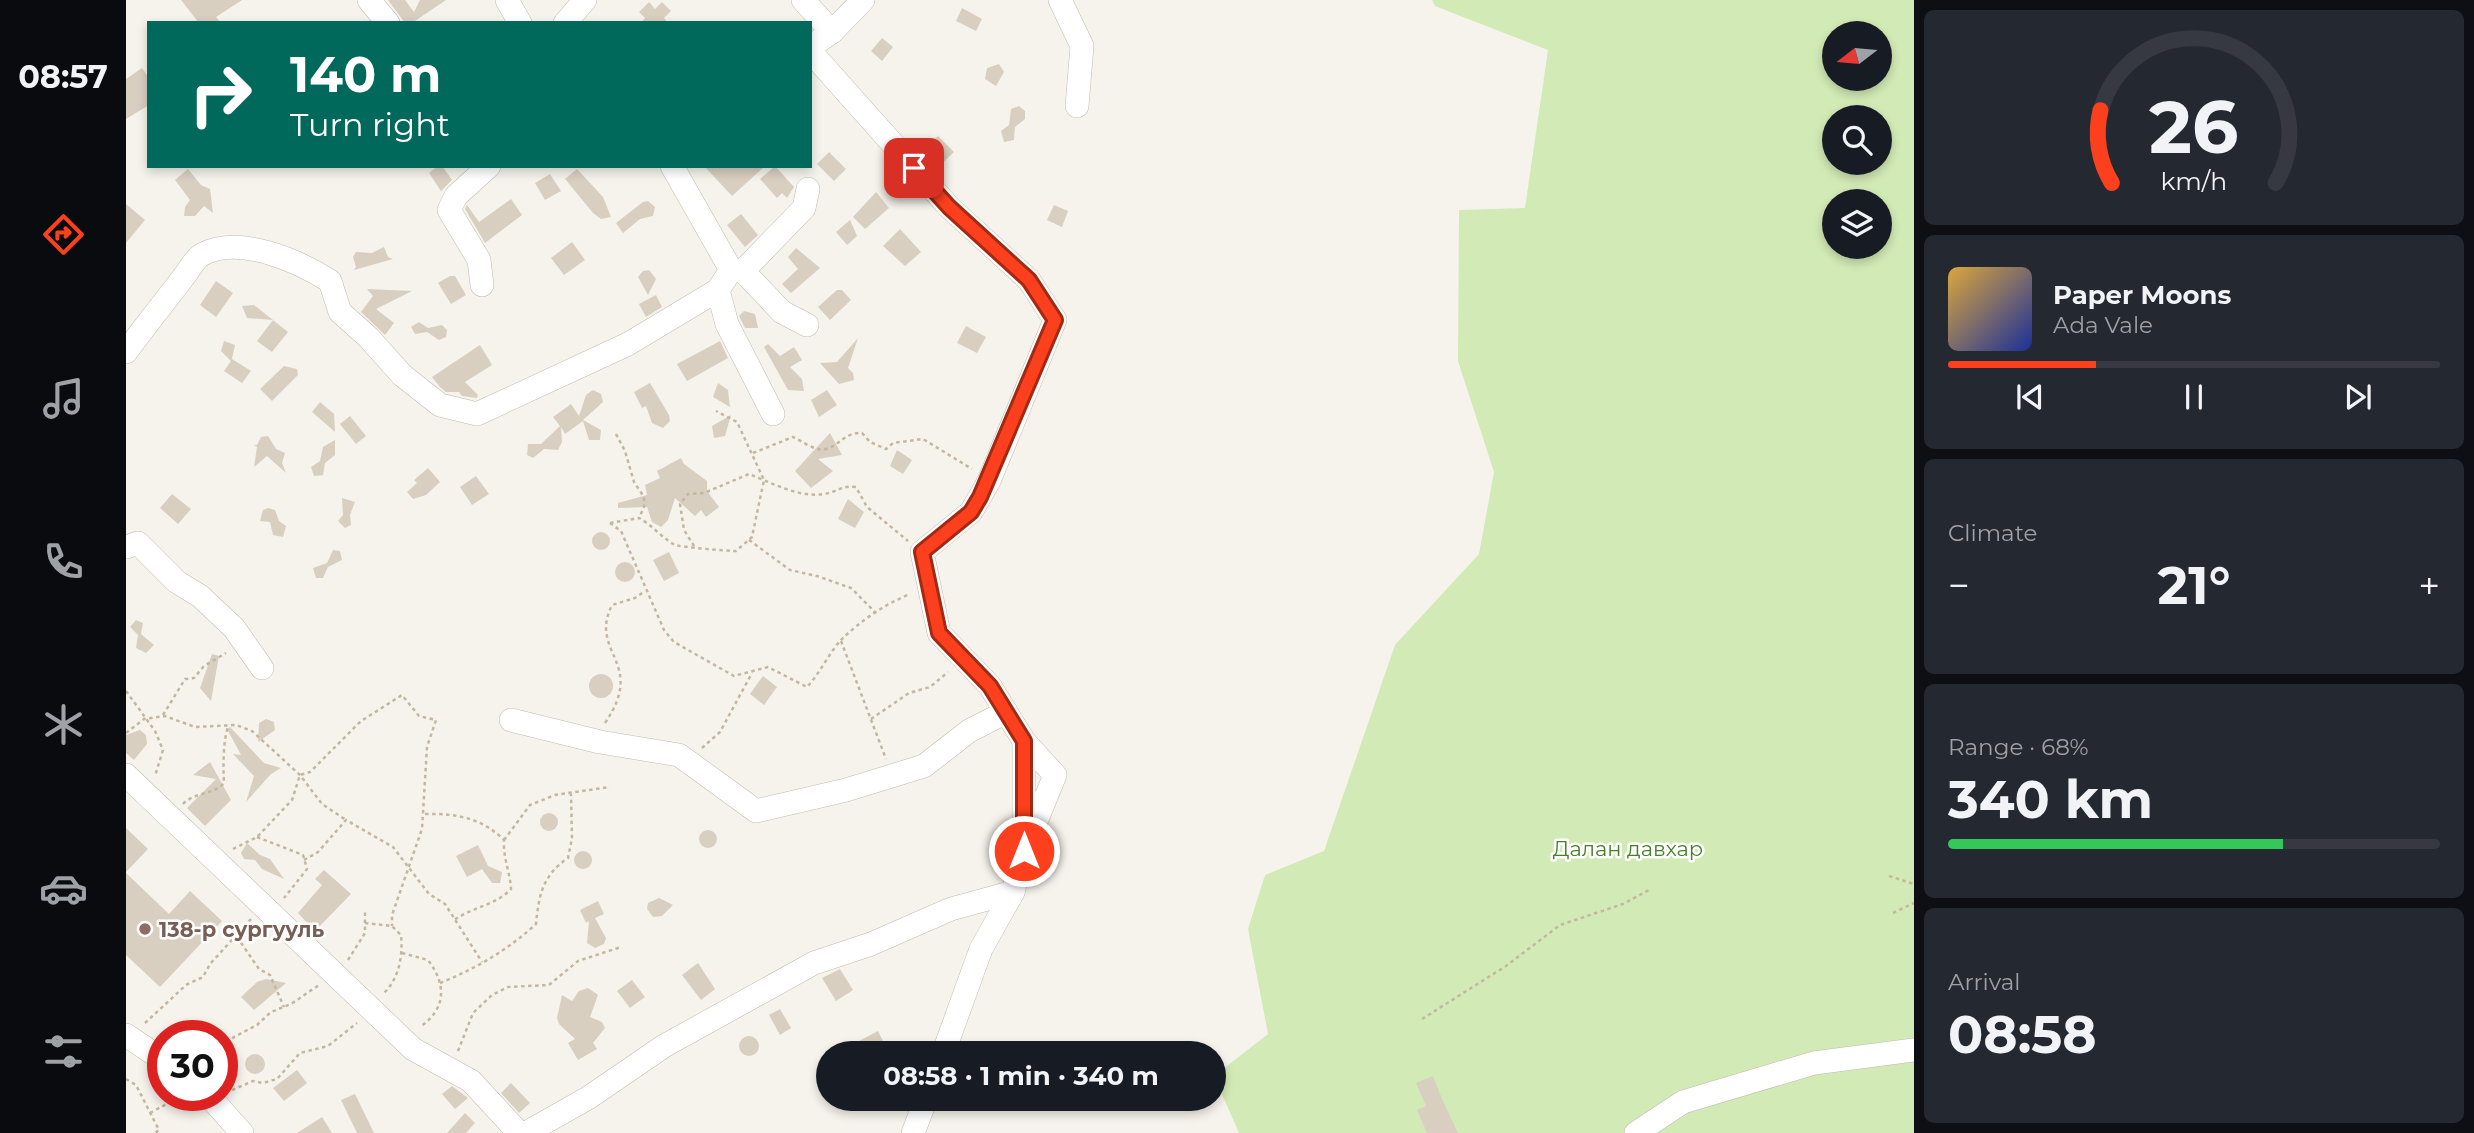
<!DOCTYPE html>
<meta charset="utf-8">
<style>
:root{--surface:#171b24;--page:#242831;--text:#f1f3f6;--muted:#9ea1a6;--line:#363941;--accent:#fc3f1d}
body{margin:0;font-family:Montserrat,sans-serif;background:var(--page);color:var(--text);height:100vh;display:flex;flex-direction:column;font-size:26px;white-space:nowrap}
*{box-sizing:border-box;margin:0}
p{font-size:23px;color:var(--muted)}
.icon{flex:none;width:38px;height:38px;fill:none;stroke:currentColor;stroke-width:2;stroke-linecap:round;stroke-linejoin:round}
.map{position:relative;flex:1;overflow:hidden}
.details{display:flex;flex-direction:column;gap:10px;padding:10px;background:#0d0f14;width:560px}
.details>*{flex:none}
.hud{position:absolute;left:21px;top:21px;width:665px;height:147px;border-radius:0px;box-shadow:0 4px 10px #0003;background:#00695c;color:#fff;overflow:hidden}
.needle{width:46px;rotate:254deg}
.controls{position:absolute;left:1696px;top:21px;display:grid;gap:14px}
.controls a{display:grid;place-items:center;width:70px;height:70px;border-radius:50%;background:var(--surface);box-shadow:0 4px 10px #0003;font-size:35px}
.speed{position:absolute;left:21px;top:1020px;display:flex;gap:14px;font-size:35px;font-weight:700;text-align:center}
.speed>*{display:grid;place-content:center;width:91px;height:91px;border-radius:50%;background:var(--surface);box-shadow:0 4px 10px #0003;line-height:1}
.speed .limit{border:10px solid #d22;background:#fff;color:#111}
.pin{position:absolute;display:grid;place-items:center;width:60px;height:60px;color:#fff;margin:-30px;border-radius:14px;box-shadow:0 4px 10px #0006}
.me{position:absolute;width:77px;margin:-38px;rotate:0deg;stroke-linejoin:round;filter:drop-shadow(0 0 5px #0008)}
.turn{display:flex;align-items:center;gap:24px;height:147px;padding:0 28px;font-size:32px}
.turn .icon{width:91px;height:91px;stroke-width:2.5}
.turn b{display:block;font-size:49px;line-height:60px}
.big{font-size:52px;font-weight:700;line-height:1.1}
.details .tile{flex:1;display:flex;flex-direction:column;justify-content:center;gap:10px;min-width:0;padding:0 24px;border-radius:10px;background:var(--page)}
.details .dial{align-items:center;gap:0}
.dial svg{height:182px;overflow:visible;fill:none;stroke:var(--line);stroke-width:7;stroke-linecap:round;text-anchor:middle}
.dial text{fill:var(--text);stroke:none}
.song{display:flex;align-items:center;gap:21px}
.cover{width:84px;height:84px;border-radius:10px;background:linear-gradient(135deg,hsl(40 70% 55%),hsl(230 70% 35%))}
.played{height:7px;border-radius:4px;background:linear-gradient(90deg,var(--accent) 30%,var(--line) 30%)}
.keys{display:flex;justify-content:space-around;direction:ltr}
.heat{display:flex;justify-content:space-between;align-items:center;font-size:38px;direction:ltr}
.charge{height:10px;border-radius:5px;background:linear-gradient(90deg,#34c759 68%,var(--line) 0)}
.trip{position:absolute;left:690px;top:1041px;width:410px;height:70px;border-radius:35px;background:var(--surface);box-shadow:0 4px 10px #0003;font-weight:700;line-height:70px;text-align:center}
main{display:flex;flex:1;min-height:0}
.menu{display:flex;flex-direction:column;width:126px;justify-content:space-around;align-items:center;background:#090b0e;color:var(--muted)}
.menu .icon{width:49px;height:49px}
.menu .selected{color:var(--accent)}
.menu b{font-size:32px;color:var(--text)}
.map>svg:first-child{display:block}
</style>
<main>
<nav class="menu">
<b>08:57</b>
<svg class="icon selected" aria-label="directions" viewBox="0 0 24 24"><path d="M12 3l9 9-9 9-9-9zM9 14v-3h6M13 9l2 2-2 2"/></svg>
<svg class="icon" aria-label="music" viewBox="0 0 24 24"><path d="M9 18V5l10-2v13"/><circle cx="6" cy="18" r="3"/><circle cx="16" cy="16" r="3"/></svg>
<svg class="icon" aria-label="phone" viewBox="0 0 24 24"><path d="M5 4h4l2 5-3 2q2 4 5 5l2-3 5 2v4C11 20 4 13 5 4z"/></svg>
<svg class="icon" aria-label="climate" viewBox="0 0 24 24"><path d="M12 3v18M4 7l16 10M4 17L20 7"/></svg>
<svg class="icon" aria-label="car" viewBox="0 0 24 24"><path d="M5 17H2v-5l4-1 3-4h7l3 4 3 1v5h-3M9 17h6M6 11h13"/><circle cx="7" cy="17" r="2"/><circle cx="17" cy="17" r="2"/></svg>
<svg class="icon" aria-label="filters" viewBox="0 0 24 24"><path d="M4 7h16M4 17h16"/><circle cx="9" cy="7" r="2"/><circle cx="15" cy="17" r="2"/></svg>
</nav>
<div class="map">
<svg width="1788" height="1133" viewBox="0 0 1788 1133">
<rect width="100%" height="100%" fill="#f6f3ec"/>
<path fill="#d2eab5" fill-rule="evenodd" d="M1306,0H1788V1133H1113L1088,1076L1142,1034L1122,929L1139,875L1198,851L1269,645L1353,554L1368,472L1332,361L1333,210L1399,208L1422,50L1309,6ZM1708,33H1754V79H1708ZM1708,117H1754V163H1708ZM1708,201H1754V247H1708Z"/>
<g fill="#d8cfc1">
<path d="M55,0H116L90,17L95,23H73Z"/>
<path d="M262,0H279L288,12L294,0H320L286,23H279Z"/>
<path d="M523,2L529,9L536,2L545,11L538,18L542,23H515L519,18L513,12Z"/>
<path d="M836,8L856,19L850,31L830,21Z"/>
<path d="M756,38L767,47L756,61L745,51Z"/>
<path d="M873,64L878,72L870,86L859,79L861,68Z"/>
<path d="M16,68L23,78V105L0,119V79Z"/>
<path d="M893,106L899,111V119L889,127L888,140L878,142L875,131L883,125L885,109Z"/>
<path d="M812,136L828,152L809,170L794,153Z"/>
<path d="M703,152L720,169L708,181L691,164Z"/>
<path d="M312,166H316L326,180L315,191L303,173Z"/>
<path d="M578,166H639L606,196Z"/>
<path d="M649,166L668,187L661,198L656,193L651,198L634,179Z"/>
<path d="M62,169L75,185L84,189L87,213L78,206L69,216H58L59,207L64,200L49,180Z"/>
<path d="M451,169L477,197L485,217L475,219L467,213L439,179Z"/>
<path d="M424,174L435,191L419,200L409,183Z"/>
<path d="M750,192L763,208L739,229L727,217Z"/>
<path d="M385,199L396,215L359,243L339,209L341,205L353,222Z"/>
<path d="M522,201L529,207L527,216L514,219L497,233L490,223L517,202Z"/>
<path d="M0,204L19,220L0,243Z"/>
<path d="M928,205L942,211L936,227L921,220Z"/>
<path d="M615,214L632,235L619,247L601,225Z"/>
<path d="M724,220L731,236L721,245L710,232Z"/>
<path d="M774,229L795,252L779,266L757,246Z"/>
<path d="M446,242L459,260L438,275L425,258Z"/>
<path d="M258,247L262,257L267,259L228,270L230,267L227,257L230,252L246,253Z"/>
<path d="M670,248L694,268L665,293L656,284L672,269L662,257Z"/>
<path d="M523,270L530,279L522,295L512,277L517,271Z"/>
<path d="M324,276H329L340,295L325,304L312,283Z"/>
<path d="M90,281L107,293L90,317L74,305Z"/>
<path d="M241,289L286,291L250,309L268,323L259,335L235,312L247,296Z"/>
<path d="M711,290H716L725,300L704,320L692,307Z"/>
<path d="M530,295L536,307L520,317L513,304Z"/>
<path d="M128,305L147,320L121,318L116,306Z"/>
<path d="M618,311L629,314L632,328H619L613,316Z"/>
<path d="M147,320L162,332L146,352L131,341Z"/>
<path d="M293,322L302,328L316,325L321,330L320,337L313,340L301,332L289,334L285,327Z"/>
<path d="M840,326L860,337L851,353L831,343Z"/>
<path d="M732,338L722,368L727,373L728,380L713,384L694,363L711,362Z"/>
<path d="M98,341L109,345L106,359L125,371L116,383L98,371L105,361L95,351Z"/>
<path d="M594,341L602,358L561,381L551,364Z"/>
<path d="M642,344L654,356L668,347L676,360L664,367L676,379L678,391L662,390L638,347Z"/>
<path d="M354,345L366,365L339,382L352,395L351,398L336,396L333,392H320L314,387L306,377Z"/>
<path d="M158,366L171,369L172,375L146,401L134,389Z"/>
<path d="M524,383L543,415L544,421L537,428L526,423L520,406L516,408L508,392Z"/>
<path d="M592,383L602,390L604,407L587,397Z"/>
<path d="M467,390L475,394L477,402L457,420L475,430L474,440H463L457,421L439,434L435,427L436,442L432,450L418,449L407,458L401,455L402,444H415L434,426L427,417L445,404L453,416L460,395Z"/>
<path d="M701,390L711,405L693,417L685,400Z"/>
<path d="M194,402L208,414L209,432L186,412Z"/>
<path d="M605,415L599,436L588,438L586,426Z"/>
<path d="M224,416L240,436L230,444L214,424Z"/>
<path d="M704,433L716,455L692,459L707,471L685,488L669,471Z"/>
<path d="M142,436L150,449L159,453L156,463L160,473L141,456L128,467L131,447L128,445H131L135,437Z"/>
<path d="M209,440V455L199,463L197,475L188,476L185,467L194,461L197,447Z"/>
<path d="M771,450L786,460L777,474L764,466Z"/>
<path d="M555,458L558,464L581,481V491L593,507L580,517L575,510L569,516L549,498L542,520L535,527L526,522L521,507L492,508V503L521,495L519,485L534,478L531,471Z"/>
<path d="M302,468L314,482L300,495L287,499L281,492L291,483L288,480Z"/>
<path d="M350,476L363,494L346,505L334,487Z"/>
<path d="M46,494L65,509L52,524L34,508Z"/>
<path d="M216,498L229,502L224,515L225,525L219,528L212,521L217,515Z"/>
<path d="M722,499L738,512L729,528L712,519Z"/>
<path d="M142,508L149,510L153,521L160,526L157,537L147,535L144,522L134,521L137,510Z"/>
<circle cx="475" cy="541" r="9"/>
<path d="M207,550L214,551L216,560L202,567L197,578H190L187,568L201,563Z"/>
<path d="M543,552L553,573L538,581L527,560Z"/>
<circle cx="499" cy="572" r="10"/>
<path d="M10,620L17,623L15,634L28,645L20,653L10,648L12,635L4,627Z"/>
<path d="M86,654L93,656L85,701L74,688Z"/>
<circle cx="475" cy="686" r="12"/>
<path d="M637,676L651,687L638,705L624,694Z"/>
<path d="M140,719L148,722L149,730L132,742L133,723Z"/>
<path d="M104,727L138,763L155,768L145,774L120,802L128,776L107,754L115,755L101,729Z"/>
<path d="M14,730L20,735L21,744L8,760L0,753V735Z"/>
<path d="M84,762L105,800L79,826L61,808L90,779L67,775Z"/>
<circle cx="423" cy="822" r="9"/>
<path d="M0,828L22,849L0,872Z"/>
<circle cx="582" cy="839" r="9"/>
<path d="M121,843L134,855L144,859L158,879L136,869L129,860L118,859L115,853Z"/>
<path d="M352,845L362,866L376,872L374,883H366L356,869L341,877L330,856Z"/>
<circle cx="457" cy="860" r="9"/>
<path d="M198,870L225,894L189,931L172,913L196,885L189,879Z"/>
<path d="M0,873L43,914L64,891L96,921L34,987L0,955Z"/>
<path d="M533,898L547,905L536,916L527,917L521,909L522,903Z"/>
<path d="M472,901L478,914L469,918L480,938L478,944L469,948L461,943L463,921L460,923L454,910Z"/>
<path d="M572,963L589,989L575,1000L556,975Z"/>
<path d="M714,969L727,990L710,1001L696,978Z"/>
<path d="M140,979L160,983L128,1010L115,997L131,982Z"/>
<path d="M506,980L519,997L504,1008L491,991Z"/>
<path d="M462,988L472,995L464,1017L476,1022L479,1028L467,1043L471,1049L452,1060L442,1043L449,1039L433,1024L431,1018L436,995L446,1001L453,991Z"/>
<path d="M654,1009L665,1028L654,1035L643,1015Z"/>
<path d="M752,1031L761,1049L754,1054H736L729,1043Z"/>
<circle cx="623" cy="1046" r="10"/>
<circle cx="129" cy="1064" r="10"/>
<path d="M171,1070L181,1083L158,1101L147,1088Z"/>
<path d="M1307,1076L1316,1099L1332,1133H1301L1291,1110L1300,1106L1290,1083Z"/>
<path d="M385,1083L404,1103L393,1113L375,1093Z"/>
<path d="M326,1086L342,1098L329,1109L316,1094Z"/>
<path d="M229,1094L248,1133H231L215,1100Z"/>
<path d="M339,1113L349,1123L340,1133H321Z"/>
<path d="M196,1117L206,1133H171Z"/>
</g>
<g fill="none" stroke-linecap="round" stroke-linejoin="round">
<g stroke="#c2bbae" stroke-width="24">
<g id="minor">
<path d="M243,0L262,23"/>
<path d="M381,0L394,23"/>
<path d="M677,0L706,32"/>
<path d="M934,0L956,46L951,106"/>
<path d="M439,23L459,0"/>
<path d="M684,47L706,32L737,0"/>
<path d="M684,51L823,207L903,280L929,320L863,481L845,512L796,552L813,633L864,686L898,741V851L929,775L898,741"/>
<path d="M546,166L605,270L592,290L601,324L647,414"/>
<path d="M605,270L617,271L656,312L681,325"/>
<path d="M617,271L678,208L682,189"/>
<path d="M356,285L353,260L323,210L330,196L363,166"/>
<path d="M0,352C18,327 37,304 56,279C62,272 69,258 77,254C115,235 172,261 204,281L214,312L243,338L276,375L314,405L351,414L502,344L592,290"/>
<path d="M0,547L12,543L51,582L74,596L108,628L136,668"/>
<path d="M385,720L474,742L553,755L630,811L720,790L798,766L843,731L880,712"/>
<path d="M0,775L287,1049L345,1081L393,1133"/>
<path d="M0,1035L37,1060"/>
<path d="M817,1054L855,949L887,892L898,851"/>
<path d="M83,1096L116,1133"/>
<path d="M400,1133L462,1098L538,1046L688,963L745,944L825,909L887,892"/>
<path d="M787,1133L800,1099"/>
<path d="M1510,1133L1557,1102L1688,1063L1788,1050"/>
</g>
</g>
<g stroke="#c4b79f" stroke-width="2.5" stroke-dasharray="3.5 3.5" stroke-linecap="butt">
<path d="M490,434L499,451L508,482L518,497V507L513,518"/>
<path d="M627,453L667,437C676,441 690,452 700,449C714,445 719,432 736,433L744,442L760,449L767,443L797,439L846,469"/>
<path d="M484,523L495,531L538,630L548,642L608,676L642,667L681,687C695,672 704,651 716,639C734,621 761,603 784,594"/>
<path d="M484,523L513,518C526,525 536,538 549,545C554,547 602,551 610,551L626,537L638,480L611,422L590,411"/>
<path d="M623,540L664,570L691,576L725,588L750,613"/>
<path d="M568,546L558,530L554,504L562,494L578,493L623,474C646,483 673,498 698,494C711,492 716,485 730,487L741,507L782,541"/>
<path d="M715,641L760,759"/>
<path d="M0,691L29,731L37,750L29,776"/>
<path d="M37,715L59,679L68,678L78,666L100,653"/>
<path d="M745,719L783,693L804,687L822,672"/>
<path d="M479,723C521,662 462,653 486,605L509,598L519,591"/>
<path d="M0,733L18,719L39,716L69,727L110,725L126,731L174,775L196,804L220,820"/>
<path d="M576,748L594,732L626,673"/>
<path d="M57,804C70,791 86,796 98,783C97,768 97,741 102,727"/>
<path d="M299,814C329,813 356,818 378,840C377,858 384,872 385,889C370,905 347,907 328,920"/>
<path d="M131,837L177,855L181,869L158,898"/>
<path d="M378,840L404,805L429,795L484,787"/>
<path d="M107,849L131,837L166,800L174,775L184,772L235,721L276,695L293,716L310,720L301,747L296,829L266,915V926"/>
<path d="M178,860L192,852L220,820L267,847L303,894L319,904L356,962"/>
<path d="M1763,876L1788,884"/>
<path d="M1767,913L1788,903"/>
<path d="M239,923L266,926L275,935C277,957 273,979 257,994"/>
<path d="M111,937L133,969L144,975L158,1007"/>
<path d="M276,953L302,960C321,985 320,1009 294,1027"/>
<path d="M222,960L239,933V910"/>
<path d="M314,983C349,969 382,950 410,924C413,895 416,876 442,858L446,838L445,794"/>
<path d="M1296,1019L1380,966L1434,925L1497,904L1523,890"/>
<path d="M19,1023L60,985L77,977L84,964L125,919"/>
<path d="M96,1048L108,1037L131,1025L145,1012L165,1004L193,985"/>
<path d="M332,1051L347,1013L366,995L382,987L423,985L452,961L495,947"/>
<path d="M0,1079L10,1085L33,1130L29,1133"/>
<path d="M106,1090L127,1081L137,1083L151,1079L174,1053L202,1046L231,1023"/>
<path d="M24,1113L46,1101L48,1096"/>
</g>
<use href="#minor" stroke="#fff" stroke-width="23"/>
</g>
<g fill="none" stroke-linecap="round" stroke-linejoin="round">
<g stroke="#a42913" stroke-width="18">
<path id="route" d="M788,168L823,207L903,280L929,320L854,497L845,512L796,552L813,633L864,686L898,741V851"/>
</g>
<use href="#route" stroke="#fc3f1d" stroke-width="12"/>
</g>
<circle fill="#8d6e63" stroke="#fff" stroke-width="2.5" cx="19" cy="929" r="7"/>
<g text-anchor="middle" dominant-baseline="central" stroke-width="5" stroke-linejoin="round" paint-order="stroke">
<g font-size="21" fill="#4a7f2a" stroke="#fff">
<text x="1502" y="848">Далан давхар</text>
</g>
<g font-size="21" font-weight="bold" fill="#785e54" stroke="#fff" text-anchor="start">
<text x="33" y="929">138-р сургууль</text>
</g>
</g>
</svg>
<div class="controls">
<a><svg class="needle" viewBox="-14 -14 28 28"><path d="M0-13l5 13h-10z" fill="#e53935"/><path d="M0 13l5-13h-10z" fill="#9ea1a6"/></svg></a>
<a><svg class="icon" aria-label="search" viewBox="0 0 24 24"><circle cx="10" cy="10" r="6"/><path d="M15 15l6 6"/></svg></a>
<a><svg class="icon" aria-label="layers" viewBox="0 0 24 24"><path d="M12 4l9 5-9 5-9-5zM3 14l9 5 9-5"/></svg></a>
</div>
<div class="speed"><div class="limit">30</div></div>
<div class="pin" style="left:788px;top:168px;background:#d93025"><svg class="icon" aria-label="arrive" viewBox="0 0 24 24"><path d="M6 21V4h12l-3 4 3 4H6"/></svg></div>
<svg class="me" style="left:898px;top:851px" viewBox="-20 -20 40 40"><circle r="17" fill="#fc3f1d" stroke="#fff" stroke-width="3"/><path d="M0-11L8 9 0 5-8 9z" fill="#fff"/></svg>
<div class="trip">08:58 · 1 min · 340 m</div>
<div class="hud">
<div class="turn"><svg class="icon" aria-label="right" viewBox="0 0 24 24"><path d="M7 20v-9h11M14 6l5 5-5 5"/></svg><div><b>140 m</b>Turn right</div></div>
</div>
</div>
<section class="details">
<div class="tile dial"><svg viewBox="0 0 100 80">
<path d="M14 69A42 42 0 1 1 86 69"/>
<path d="M14 69A42 42 0 0 1 9 37" stroke="#fc3f1d"/>
<text x="50" y="56" font-size="32" font-weight="700">26</text>
<text x="50" y="72" font-size="11">km/h</text>
</svg></div>
<div class="tile">
<div class="song"><i class="cover"></i><div><b>Paper Moons</b><p>Ada Vale</p></div></div>
<div class="played"></div>
<div class="keys"><svg class="icon" aria-label="previous" viewBox="0 0 24 24"><path d="M18 5L8 12l10 7zM5 5v14"/></svg><svg class="icon" aria-label="pause" viewBox="0 0 24 24"><path d="M8 5v14M16 5v14"/></svg><svg class="icon" aria-label="next" viewBox="0 0 24 24"><path d="M6 5l10 7-10 7zM19 5v14"/></svg></div>
</div>
<div class="tile"><p>Climate</p>
<div class="heat"><a>−</a><b class="big">21°</b><a>+</a></div>
</div>
<div class="tile"><p>Range · 68%</p><b class="big">340 km</b><div class="charge"></div></div>
<div class="tile"><p>Arrival</p><b class="big">08:58</b></div>
</section>
</main>
